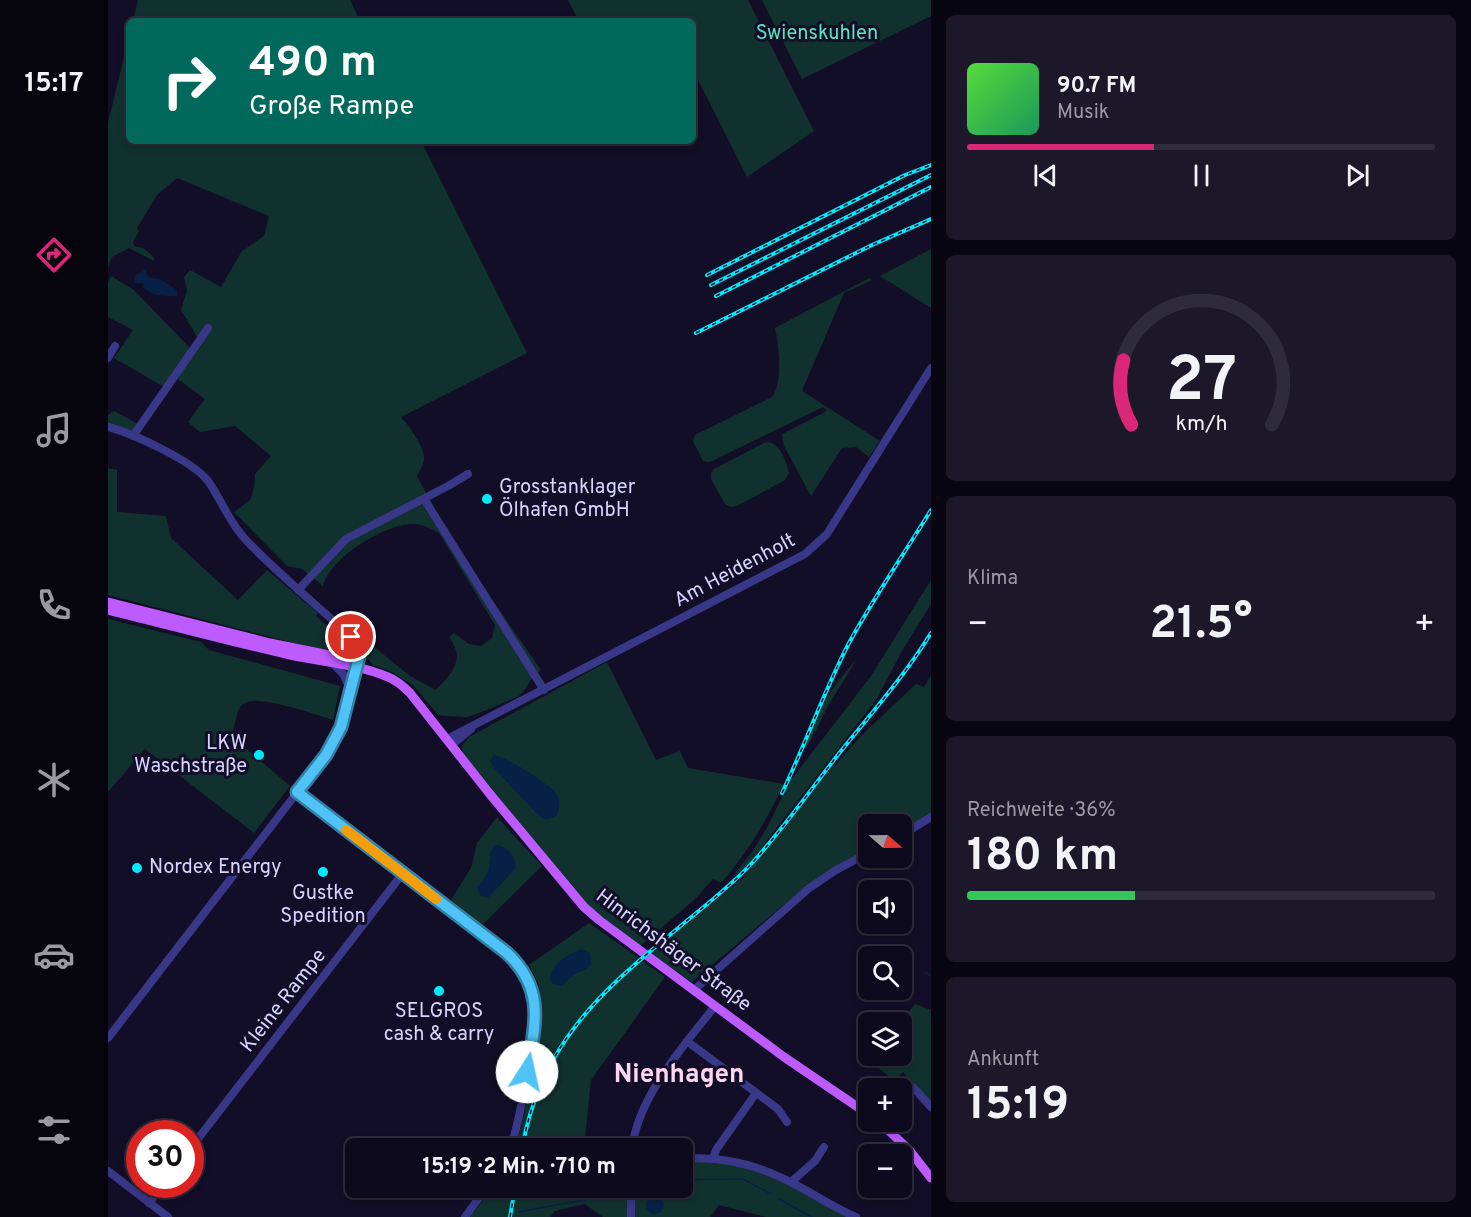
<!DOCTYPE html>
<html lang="de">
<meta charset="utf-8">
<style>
:root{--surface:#0e0a1d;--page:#1c182a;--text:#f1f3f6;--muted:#9b9aa4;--line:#2e2b3b;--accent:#db2777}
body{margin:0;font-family:Overpass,sans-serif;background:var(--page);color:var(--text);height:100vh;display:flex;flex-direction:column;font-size:22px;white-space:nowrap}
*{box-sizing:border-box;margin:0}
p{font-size:20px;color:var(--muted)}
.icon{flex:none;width:33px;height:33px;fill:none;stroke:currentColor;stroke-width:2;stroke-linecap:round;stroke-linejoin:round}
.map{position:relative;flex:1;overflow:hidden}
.details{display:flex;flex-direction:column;gap:15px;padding:15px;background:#080610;width:540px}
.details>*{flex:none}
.banner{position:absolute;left:18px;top:18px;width:570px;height:126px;border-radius:9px;box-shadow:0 3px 9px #0003,0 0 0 2px var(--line);background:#00695c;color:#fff;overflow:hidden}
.needle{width:39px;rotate:110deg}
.fabs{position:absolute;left:750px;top:814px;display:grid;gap:12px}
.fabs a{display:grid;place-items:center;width:54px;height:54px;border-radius:9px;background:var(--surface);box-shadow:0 3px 9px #0003,0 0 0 2px var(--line);font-size:30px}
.speed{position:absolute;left:18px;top:1120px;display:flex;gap:12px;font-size:30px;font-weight:700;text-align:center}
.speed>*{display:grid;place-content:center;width:78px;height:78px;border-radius:50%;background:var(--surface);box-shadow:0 3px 9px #0003,0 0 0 2px var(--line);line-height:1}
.speed .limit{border:9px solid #d22;background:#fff;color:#111}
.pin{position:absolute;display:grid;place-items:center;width:51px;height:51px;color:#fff;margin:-26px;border:3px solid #fff;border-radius:50%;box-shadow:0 2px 6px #0007}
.me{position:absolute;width:66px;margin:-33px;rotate:10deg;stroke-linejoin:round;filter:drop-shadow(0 0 4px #0008)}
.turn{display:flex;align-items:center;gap:21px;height:126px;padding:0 24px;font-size:27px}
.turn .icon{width:78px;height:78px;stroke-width:2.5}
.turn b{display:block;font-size:42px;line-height:51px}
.big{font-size:45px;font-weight:700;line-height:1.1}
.details .card{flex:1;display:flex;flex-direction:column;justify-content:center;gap:9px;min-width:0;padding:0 21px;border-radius:9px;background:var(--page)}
.details .dial{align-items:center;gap:0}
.dial svg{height:156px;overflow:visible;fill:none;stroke:var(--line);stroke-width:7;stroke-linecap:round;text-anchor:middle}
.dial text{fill:var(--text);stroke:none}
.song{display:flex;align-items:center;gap:18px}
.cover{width:72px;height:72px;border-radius:9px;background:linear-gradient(135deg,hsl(110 70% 55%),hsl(150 70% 35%))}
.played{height:6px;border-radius:3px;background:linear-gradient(90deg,var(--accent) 40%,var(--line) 40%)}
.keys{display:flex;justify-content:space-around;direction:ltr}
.heat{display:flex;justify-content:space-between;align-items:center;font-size:33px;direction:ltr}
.charge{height:9px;border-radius:4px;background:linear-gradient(90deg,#34c759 36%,var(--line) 0)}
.trip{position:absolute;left:237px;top:1138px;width:348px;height:60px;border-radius:9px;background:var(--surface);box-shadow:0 3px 9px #0003,0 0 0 2px var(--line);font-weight:700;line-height:60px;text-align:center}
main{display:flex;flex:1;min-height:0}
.menu{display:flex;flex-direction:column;width:108px;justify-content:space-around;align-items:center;background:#06040c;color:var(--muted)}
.menu .icon{width:42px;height:42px}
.menu .on{color:var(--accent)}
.menu b{font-size:27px;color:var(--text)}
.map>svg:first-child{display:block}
</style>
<main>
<nav class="menu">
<b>15:17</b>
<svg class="icon on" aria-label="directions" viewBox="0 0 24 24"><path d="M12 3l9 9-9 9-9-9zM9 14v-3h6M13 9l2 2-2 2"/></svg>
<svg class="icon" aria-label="music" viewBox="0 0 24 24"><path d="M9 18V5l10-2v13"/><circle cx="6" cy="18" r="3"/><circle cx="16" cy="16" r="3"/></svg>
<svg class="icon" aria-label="phone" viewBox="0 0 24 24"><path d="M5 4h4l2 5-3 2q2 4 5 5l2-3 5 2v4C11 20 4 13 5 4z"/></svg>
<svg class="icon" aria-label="climate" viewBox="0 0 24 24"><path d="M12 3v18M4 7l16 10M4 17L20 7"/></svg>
<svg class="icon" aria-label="car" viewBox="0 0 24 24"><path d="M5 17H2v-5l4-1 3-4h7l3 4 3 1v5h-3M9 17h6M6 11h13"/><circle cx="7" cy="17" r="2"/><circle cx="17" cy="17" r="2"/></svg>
<svg class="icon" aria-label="filters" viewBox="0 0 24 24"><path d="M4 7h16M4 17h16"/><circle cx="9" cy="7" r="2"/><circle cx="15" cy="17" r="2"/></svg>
</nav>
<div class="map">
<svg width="823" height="1217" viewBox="0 0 823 1217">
<rect width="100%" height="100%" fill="#120e27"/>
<g fill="#11312f">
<path d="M30,0H242L252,21H25Z"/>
<path d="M460,0H640L706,131L639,177L585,70V21H471Z"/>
<path d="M654,0H823V16L694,79Z"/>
<path d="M21,36V141H313L419,353L293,417C300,424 316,447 316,457C317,463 312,470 309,476C345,544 389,607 433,670C421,677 421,687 412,695C408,698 363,717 358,717C355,717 332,716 330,715L305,685L282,671L265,665L259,658L254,637L302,676L328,690C344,672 358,660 341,637L346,633L361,644L373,646L384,638L387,625L331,533C322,528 315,524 305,524C276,524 222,558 215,586L194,569L179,566L126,512L142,500L146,488L147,474L163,456L127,426L92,432L80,422L97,399L67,377L56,387L6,358L25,330L0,317V283L3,276L26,290L83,349L90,338L73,310L79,290L76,277L82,270L113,287L134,251L156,236L161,216L69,178L49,195L29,228L31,231L25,242L26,246L35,248L46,257V261L21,248L4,257L0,267V123Z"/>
<path d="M823,249V308L772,276Z"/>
<path d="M761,278L764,280L736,293L694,391L772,441L761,457L748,447L734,448L703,496L676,446L674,434L719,411L715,407L602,462L595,461L585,441L587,435L664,397C675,383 671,345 667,328Z"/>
<path d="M6,411L30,424L25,432L0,424V415Z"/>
<path d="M658,442C672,442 678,461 681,473L677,480L629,506L622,507L617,504L603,479V473L606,469Z"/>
<path d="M0,468L9,470V512L58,516L63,538L130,600L159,570L210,613L208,616L221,627L223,626C230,631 238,636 239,645L233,652L228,654L0,595Z"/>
<path d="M823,580V604L794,651L768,700L644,860L628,876L627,873L644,852L660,826L680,784L763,676Z"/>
<path d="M0,619L93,642L101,650L232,686L225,720C209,715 149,694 137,703C131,706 129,713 128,719C126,726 124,731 126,738L182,786L146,833L37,749L0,792Z"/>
<path d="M749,659L721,704L703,740L695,751C709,709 720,692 749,659Z"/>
<path d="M499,662L548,760L572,751L580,768L676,784C658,821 640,852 613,883L605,879L586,900L532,946L477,904L355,756L354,746L361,737Z"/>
<path d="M823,675V814L794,833V825H760V850L698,886L584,982L542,954L634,879L723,769L756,733L808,684L816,687Z"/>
<path d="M389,817L434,866L374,925L343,900L363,868L369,843Z"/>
<path d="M481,923L531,958C467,1015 428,1063 413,1149H406C415,1127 418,1103 422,1080C426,1053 433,1026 430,999L433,998L430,983L421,965Z"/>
<path d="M533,960L557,977L483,1080L476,1149H416C430,1070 472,1010 533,960Z"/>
<path d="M807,1004L823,1010V1102L795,1072L787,1081L763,1062L767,1056H794L792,1023Z"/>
<path d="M584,1161L620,1163L663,1175L742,1217H658L611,1205L602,1217H495L477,1204L447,1211L442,1217H404L410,1188H574L575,1162Z"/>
<path d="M384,1188H406L401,1217H362Z"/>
</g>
<g fill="#082046">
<path d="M37,270L41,277L52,279L69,290V296C56,296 45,297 35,287L36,283H26L28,275Z"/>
<path d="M386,755C399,757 444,785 450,796C453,802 451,809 449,815C441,820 438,821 430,815L386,768L382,761Z"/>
<path d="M390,845C402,848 409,858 407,869L381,897L372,896L369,888L380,872L383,851L386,846Z"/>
<path d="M473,949L482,953C486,971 479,967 466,975C462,978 458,982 454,986L445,984L442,979C444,963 459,955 473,949Z"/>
<circle cx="547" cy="1205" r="9"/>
</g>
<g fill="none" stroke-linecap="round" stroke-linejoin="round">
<g stroke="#082046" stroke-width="1.5">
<path d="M817,972L823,976"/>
<path d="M574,1180L635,1179L663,1194"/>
<path d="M671,1199L704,1217"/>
<path d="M409,1212L477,1200L499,1190L514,1188"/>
</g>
<g stroke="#393788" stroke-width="8">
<path d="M0,358L7,346"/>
<path d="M0,427C24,433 85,461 100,481C113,499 121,522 137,539C168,572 204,601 238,632L249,645L251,657L235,720L230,735L218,755L0,1038"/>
<path d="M25,436L100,328"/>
<path d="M316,499L436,690"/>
<path d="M190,590L238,539L340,486L360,474"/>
<path d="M231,657L240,649L242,637"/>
<path d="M225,664L236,675L242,690"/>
<path d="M339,739L697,554L719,534L823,368"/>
<path d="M344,745L363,729"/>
<path d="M189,792L399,953C413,966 423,980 427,1000C430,1019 425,1039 421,1059C416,1089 412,1120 402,1149"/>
<path d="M794,835L823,817"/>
<path d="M586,990L700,889L728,870L760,853"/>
<path d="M580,1042L670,1109L679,1122"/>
<path d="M789,1089L793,1085L805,1087L823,1107"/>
<path d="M82,1149L295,873"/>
<path d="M524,1149C530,1096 575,1047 607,1006"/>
<path d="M574,1159C608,1156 643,1163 674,1178C699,1189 722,1206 748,1217"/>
<path d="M605,1159L608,1150L648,1093"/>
<path d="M0,1171L60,1217"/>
<path d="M683,1182L707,1161L716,1147"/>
<path d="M41,1203L55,1185"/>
<path d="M357,1217L378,1188"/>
<path d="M523,1217V1188"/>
</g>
<g stroke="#be5bff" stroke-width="9">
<path d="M0,602L162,643L231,657L247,666"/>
<path d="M0,610C61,625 121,641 182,655C214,662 249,664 280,677C288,680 295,686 302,693L381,793L476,907L491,920L676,1057L760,1114"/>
<path d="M772,1122L802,1151L823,1178"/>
</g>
<g stroke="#00ebff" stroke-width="4">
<g id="rail">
<path d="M599,275L797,175L823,165"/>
<path d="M603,285L823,175"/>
<path d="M608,296L823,187"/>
<path d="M588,333L764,245L823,219"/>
<path d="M674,793C698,743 716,691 741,643C766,597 796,554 823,510"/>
<path d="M414,1149C432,1045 492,992 569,929C595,907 622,887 644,863C675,829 701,792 729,756C761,716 796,677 823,633"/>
<path d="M402,1217L407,1188"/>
</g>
</g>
<use href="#rail" stroke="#120e27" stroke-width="1.5" stroke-dasharray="4.5" stroke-linecap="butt"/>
</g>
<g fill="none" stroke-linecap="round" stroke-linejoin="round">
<g stroke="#337fa1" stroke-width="15">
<path id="route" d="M243,637L249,645L251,657L233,727L218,755L189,792L399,953C438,990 427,1024 419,1072"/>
</g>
<use href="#route" stroke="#4fc3f7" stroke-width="10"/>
<path stroke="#f59e0b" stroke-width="10" d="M238,830L328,899"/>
</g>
<g fill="#00ebff" stroke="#120e27" stroke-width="2">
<circle cx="379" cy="499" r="6"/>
<circle cx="151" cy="755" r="6"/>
<circle cx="29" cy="868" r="6"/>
<circle cx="215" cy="872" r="6"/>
<circle cx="331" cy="991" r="6"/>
</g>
<g text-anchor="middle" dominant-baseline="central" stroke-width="6" stroke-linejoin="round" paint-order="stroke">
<g font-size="20" fill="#5ae5bf" stroke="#120e27">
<text x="709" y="34">Swienskuhlen</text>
</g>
<g font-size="20" fill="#d8d4ff" stroke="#120e27" text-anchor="start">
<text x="391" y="488">Grosstanklager<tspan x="391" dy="23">Ölhafen GmbH</tspan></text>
<text x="139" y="744" text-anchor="end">LKW<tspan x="139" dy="23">Waschstraße</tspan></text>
<text x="41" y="868">Nordex Energy</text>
<text x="215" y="894" text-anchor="middle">Gustke<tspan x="215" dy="23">Spedition</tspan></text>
<text x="331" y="1012" text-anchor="middle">SELGROS<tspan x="331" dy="23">cash &amp; carry</tspan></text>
</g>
<g font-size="20" fill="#d8d4ff" stroke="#120e27">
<text transform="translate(627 571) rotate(-28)">Am Heidenholt</text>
<text transform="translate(565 951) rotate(37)">Hinrichshäger Straße</text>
<text transform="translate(176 1001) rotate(-52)">Kleine Rampe</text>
</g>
<g font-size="26" font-weight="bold" fill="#ffd6f1" stroke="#120e27">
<text x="571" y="1075">Nienhagen</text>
</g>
</g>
</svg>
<div class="fabs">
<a><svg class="needle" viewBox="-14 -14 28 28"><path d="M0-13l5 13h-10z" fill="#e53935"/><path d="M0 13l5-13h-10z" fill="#9b9aa4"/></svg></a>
<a><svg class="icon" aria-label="sound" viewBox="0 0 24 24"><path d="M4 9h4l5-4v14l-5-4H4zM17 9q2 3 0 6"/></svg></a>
<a><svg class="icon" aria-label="search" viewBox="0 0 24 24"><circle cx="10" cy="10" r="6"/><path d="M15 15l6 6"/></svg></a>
<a><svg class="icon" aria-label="layers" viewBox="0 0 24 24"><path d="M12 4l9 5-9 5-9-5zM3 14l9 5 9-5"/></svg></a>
<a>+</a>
<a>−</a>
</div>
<div class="speed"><div class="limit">30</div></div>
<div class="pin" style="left:243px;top:637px;background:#d93025"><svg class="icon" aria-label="arrive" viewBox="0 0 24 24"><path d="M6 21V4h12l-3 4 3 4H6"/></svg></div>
<svg class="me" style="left:419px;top:1072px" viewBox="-20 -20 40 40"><circle r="19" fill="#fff"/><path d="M0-13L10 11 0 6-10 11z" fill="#4fc3f7"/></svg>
<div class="trip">15:19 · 2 Min. · 710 m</div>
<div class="banner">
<div class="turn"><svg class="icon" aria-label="right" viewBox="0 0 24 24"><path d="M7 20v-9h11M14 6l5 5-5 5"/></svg><div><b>490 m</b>Große Rampe</div></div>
</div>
</div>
<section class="details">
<div class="card">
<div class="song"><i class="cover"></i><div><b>90.7 FM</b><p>Musik</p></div></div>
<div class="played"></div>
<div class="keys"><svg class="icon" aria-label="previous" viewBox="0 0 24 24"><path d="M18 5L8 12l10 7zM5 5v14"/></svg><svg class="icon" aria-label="pause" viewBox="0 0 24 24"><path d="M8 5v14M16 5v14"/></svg><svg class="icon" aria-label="next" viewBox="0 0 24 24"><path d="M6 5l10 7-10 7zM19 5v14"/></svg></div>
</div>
<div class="card dial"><svg viewBox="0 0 100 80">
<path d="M14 69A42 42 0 1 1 86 69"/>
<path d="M14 69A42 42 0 0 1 10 36" stroke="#db2777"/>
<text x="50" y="56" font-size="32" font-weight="700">27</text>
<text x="50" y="72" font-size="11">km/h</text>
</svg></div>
<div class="card"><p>Klima</p>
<div class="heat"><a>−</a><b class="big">21.5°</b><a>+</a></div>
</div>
<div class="card"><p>Reichweite · 36%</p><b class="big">180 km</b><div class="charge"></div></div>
<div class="card"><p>Ankunft</p><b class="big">15:19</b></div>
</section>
</main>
